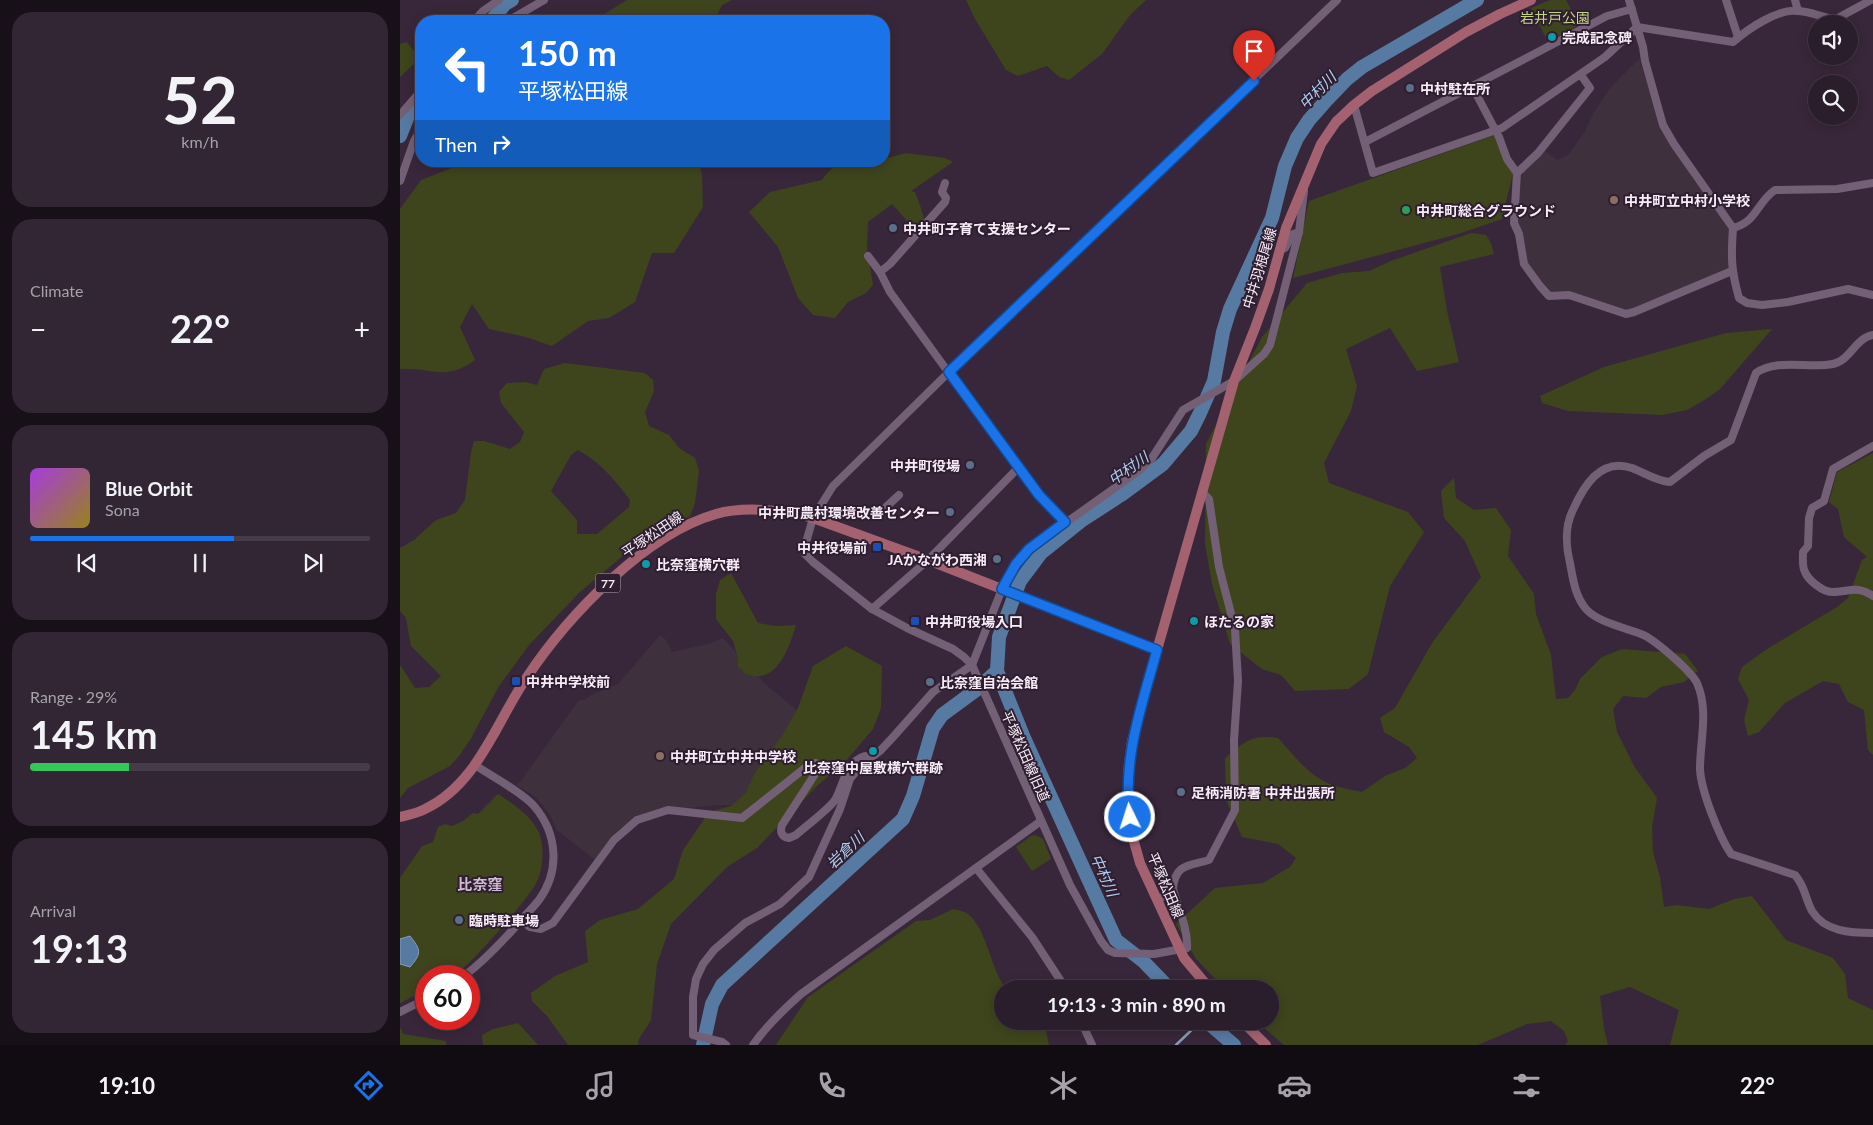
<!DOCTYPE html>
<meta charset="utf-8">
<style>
:root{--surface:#2a1d2c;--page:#322634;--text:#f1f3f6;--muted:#a5a2a9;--line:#463b48;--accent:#1a73e8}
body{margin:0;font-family:Lato,"Noto Sans JP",sans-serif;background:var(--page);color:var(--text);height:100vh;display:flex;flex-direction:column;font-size:19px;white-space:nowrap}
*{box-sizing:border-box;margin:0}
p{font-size:16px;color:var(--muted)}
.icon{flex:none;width:28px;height:28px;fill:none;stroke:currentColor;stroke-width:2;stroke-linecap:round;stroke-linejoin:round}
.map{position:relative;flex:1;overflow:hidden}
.sheet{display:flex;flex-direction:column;gap:12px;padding:12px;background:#171018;width:400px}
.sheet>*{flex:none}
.hud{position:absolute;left:15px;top:15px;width:475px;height:152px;border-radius:20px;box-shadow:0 2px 12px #0003,0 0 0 1px var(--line);background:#1a73e8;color:#fff;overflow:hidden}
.controls{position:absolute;left:1408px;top:15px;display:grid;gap:10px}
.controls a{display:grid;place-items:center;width:50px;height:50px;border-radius:50%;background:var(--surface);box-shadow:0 2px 12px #0003,0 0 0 1px var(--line);font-size:25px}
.speed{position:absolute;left:15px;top:965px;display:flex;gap:10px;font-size:25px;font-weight:700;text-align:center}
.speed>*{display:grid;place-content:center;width:65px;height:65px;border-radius:50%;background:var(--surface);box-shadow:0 2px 12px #0003,0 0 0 1px var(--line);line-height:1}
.speed .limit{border:8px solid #d22;background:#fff;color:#111}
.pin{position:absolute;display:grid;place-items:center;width:42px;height:42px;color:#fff;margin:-51px -21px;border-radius:50% 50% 50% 0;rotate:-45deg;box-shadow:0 0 5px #0007}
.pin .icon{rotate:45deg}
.me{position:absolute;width:55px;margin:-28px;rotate:356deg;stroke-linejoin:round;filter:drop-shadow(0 0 4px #0008)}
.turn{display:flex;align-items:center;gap:18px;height:105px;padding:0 20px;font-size:22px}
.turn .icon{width:65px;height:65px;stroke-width:2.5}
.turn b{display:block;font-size:35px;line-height:42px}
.then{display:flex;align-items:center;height:48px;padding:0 20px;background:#0003;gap:10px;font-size:19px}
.big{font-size:38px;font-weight:700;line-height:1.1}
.sheet .widget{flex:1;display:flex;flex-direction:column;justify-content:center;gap:8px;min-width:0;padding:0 18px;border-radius:20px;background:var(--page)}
.sheet .dial{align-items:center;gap:0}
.dial b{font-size:65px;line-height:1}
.song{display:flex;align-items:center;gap:15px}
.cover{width:60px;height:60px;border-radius:8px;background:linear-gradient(135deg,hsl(280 70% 55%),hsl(50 70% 35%))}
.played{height:5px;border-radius:2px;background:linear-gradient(90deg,var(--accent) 60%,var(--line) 60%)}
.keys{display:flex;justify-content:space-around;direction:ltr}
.heat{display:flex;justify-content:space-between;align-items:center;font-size:28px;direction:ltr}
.charge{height:8px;border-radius:4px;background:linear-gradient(90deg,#34c759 29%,var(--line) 0)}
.trip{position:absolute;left:594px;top:980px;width:285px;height:50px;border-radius:25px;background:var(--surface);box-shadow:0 2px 12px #0003,0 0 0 1px var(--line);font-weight:700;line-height:50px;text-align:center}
.tabs{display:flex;height:80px;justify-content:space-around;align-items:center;background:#110c12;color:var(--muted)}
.tabs .icon{width:35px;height:35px}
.tabs .current{color:var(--accent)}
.tabs b{font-size:22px;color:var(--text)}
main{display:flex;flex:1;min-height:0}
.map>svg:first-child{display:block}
</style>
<main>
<section class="sheet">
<div class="widget dial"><b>52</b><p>km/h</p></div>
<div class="widget"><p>Climate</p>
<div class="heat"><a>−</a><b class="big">22°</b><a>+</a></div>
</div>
<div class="widget">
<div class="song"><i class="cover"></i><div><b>Blue Orbit</b><p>Sona</p></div></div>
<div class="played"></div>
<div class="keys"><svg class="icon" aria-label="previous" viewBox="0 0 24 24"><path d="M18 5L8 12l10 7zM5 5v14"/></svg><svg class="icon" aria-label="pause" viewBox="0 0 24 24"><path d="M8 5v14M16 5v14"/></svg><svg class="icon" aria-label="next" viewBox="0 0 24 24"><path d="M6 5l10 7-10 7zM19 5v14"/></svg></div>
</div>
<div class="widget"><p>Range · 29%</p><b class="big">145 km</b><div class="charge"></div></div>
<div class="widget"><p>Arrival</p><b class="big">19:13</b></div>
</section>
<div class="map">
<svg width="1473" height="1045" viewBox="0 0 1473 1045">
<rect width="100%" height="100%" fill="#38273a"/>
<g fill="#3f303d">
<path d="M1239,59L1261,127L1329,228V267L1325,271L1228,310L1218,309L1168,291L1148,292L1126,263L1116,222L1121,178L1125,169L1144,150L1157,160L1168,155L1184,133L1194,112L1211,87Z"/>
<path d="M260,635L266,640L272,652L309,644L323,638L365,684L409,720L341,802L333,805H318L287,808L236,818L218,830L195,860L157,830L150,815L141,803L133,795L116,785L120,782L179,700H184L193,694L218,684Z"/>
</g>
<g fill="#3e451c" fill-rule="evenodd">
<path d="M227,0H332L322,5L316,17L318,21H163L201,16Z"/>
<path d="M566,0H746L730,15L702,54L669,80L659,77L647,66L618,76L606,70L575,19Z"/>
<path d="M1150,0H1166L1179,25L1148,42L1131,8Z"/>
<path d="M7,42L14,51L17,61L0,77V44Z"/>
<path d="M1092,136L1096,137L1113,173L1102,219L1058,234L893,278L909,201Z"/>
<path d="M506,153L545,158L553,162L511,191L515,192C517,197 525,218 524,220C523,224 518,228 516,231L492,204L468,222L467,249L473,285L466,293L448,302L435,318L413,315L398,298L378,247L349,212L370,192L422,180C440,154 455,161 484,161V159Z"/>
<path d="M70,161H298L302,175L303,207L274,253H252L235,302L209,318L188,321L152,346L126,337L89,329L72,304L60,327L75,360C46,382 30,367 0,369V209L21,180Z"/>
<path d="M1071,233L1086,235L1091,243L1094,254L1040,267L1047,311L1059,362L1017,371L990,328L946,349L957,386L951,411L924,463L929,483L1008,512L1024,532L990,586L968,674L949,689L895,691L881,675L862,669L830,644L812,584L805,544L806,444L862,337L907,283L942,273L969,271L991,261Z"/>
<path d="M1372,329L1320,389L1306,399L1287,410L1262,415L1168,411L1142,403L1140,396L1204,367L1326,333Z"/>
<path d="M165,363L245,373L253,380L254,391L245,412L249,426L269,435L279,448L295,458L299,471L295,503L290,516L236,542L225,554L180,592L129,645L99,686L70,740L59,756L50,766L8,788L0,798V665L15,688L29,687L41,676L11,646L6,618L0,611V548L14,540L36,520L56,513L65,500L71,452L74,441H84L110,449L120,442L124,432L101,403L99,392L107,383L125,382L137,385L144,369ZM178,450C200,462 215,480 230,500L229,507L197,534H177V520L151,491L171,455Z"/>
<path d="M1473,453V755L1468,750L1464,710L1448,702L1439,684L1423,681L1385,703L1359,732L1348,736L1344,720L1349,700L1338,679L1342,667L1364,651L1437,607L1448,598L1462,560L1467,557L1444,537L1438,509L1429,502L1437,472Z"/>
<path d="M1054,478L1056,498L1074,510L1096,508L1111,530L1108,556L1134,594L1136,614L1151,655L1156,699L1168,698L1175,690L1180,679L1202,657L1222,649L1285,654L1298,671L1284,682L1261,687L1246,698L1223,696L1213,709L1217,732L1234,766L1257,798L1252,827L1253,852L1260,877L1264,907L1277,905L1309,909L1334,899L1352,896L1386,940L1433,958L1445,974L1448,998L1473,1010V1045H1270L1279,1010L1230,987L1200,996L1204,1029L1208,1045H1165L1168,1041L1164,1031L1151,1021L1127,1024L1078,1045H884L856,1021H870V989H825L796,959L776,924L815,888L863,883L890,867L896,858L878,844L842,837L826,800L825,758C845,742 851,734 878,738C890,751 902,767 917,777C929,786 947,789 962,792L985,776L1005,768L1017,758L1009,747L984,732L980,718L995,708L1032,643L1081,577L1065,541L1044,518L1041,491Z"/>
<path d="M331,573L358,623L376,626L396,625C389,648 376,688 344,673L343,670L338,667V658L333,641L316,619V594L320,580Z"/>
<path d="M446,646L482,666L481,708L473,729L445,762L417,786L357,848L327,867L271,924L257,964L251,1020L239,1039L238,1045H168L147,1016L132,1001L131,993L155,976L188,962L185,931L200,920L238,909L274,879L283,850L309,812L331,806L346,793L354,774L382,736L398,708L413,666Z"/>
<path d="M98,794C114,805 131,815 139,833C145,847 143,873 135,885C127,900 66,971 53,976C46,979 34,976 26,976V990L0,1003V878L22,846L33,842L38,827L45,824L52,826L63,821L73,813L78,814Z"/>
<path d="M635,835L643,839L651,859L632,871L616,847L631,836Z"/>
<path d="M553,909C557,910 564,911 568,914C587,929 590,968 606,989H602V1021H638L646,1031L649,1045H376L408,997L516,921L530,920Z"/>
<path d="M118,1023L138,1045H83L82,1035L93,1029Z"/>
<path d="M0,1027L3,1034L46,1041V1045H0Z"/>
</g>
<path fill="#577aa3" stroke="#879cbc" d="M10,936C21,950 22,953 10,967L0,964V939Z"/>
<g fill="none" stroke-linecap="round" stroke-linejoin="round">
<path stroke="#879cbc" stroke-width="2.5" d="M776,1045L801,1021"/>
<g stroke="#577aa3" stroke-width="14">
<path d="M91,21L105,4L112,0"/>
<path d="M0,136L8,116L21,103"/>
<path d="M770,989L743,961L716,940L624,738L597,671L599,637L620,581L641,553L681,521L721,495L763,464L791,431L800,413L814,381L823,332L830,309L872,218L885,166L897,138L909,120L924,103L947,79L962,67L1077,0"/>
<path d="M806,1021L834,1045"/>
<path d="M303,1045L312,1004L322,985L503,819L513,796L533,728L542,715L576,690L597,671"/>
</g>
<g stroke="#746076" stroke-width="8">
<path d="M1229,0L1243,47L1245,61L1263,125L1274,144L1333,228C1331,257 1331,270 1339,298L1347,303L1362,305L1388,302L1448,289L1473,295"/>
<path d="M1326,0L1338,37"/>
<path d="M1395,0L1398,11"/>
<path d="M74,21L83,11L99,0"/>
<path d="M108,21L144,0"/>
<path d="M1237,27L1333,42C1348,29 1377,9 1397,11C1410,11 1423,18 1436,19L1471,0"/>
<path d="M1072,86L1099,137L1107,159L1117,173L1114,223L1119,234L1124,264L1140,286L1149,296L1169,295L1226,314L1234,312L1332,271"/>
<path d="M954,105L973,173L1102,128L1205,57L1237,27"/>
<path d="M0,115L21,91"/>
<path d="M965,142L1207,16L1232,9"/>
<path d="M1117,173L1138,153L1190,88L1181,75"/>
<path d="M0,181L14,141L21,129"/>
<path d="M1333,228C1357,222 1357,202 1375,190L1437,189L1473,183"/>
<path d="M879,250L885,248L893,234L899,232"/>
<path d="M468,256L480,272L490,292L618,468L639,495L665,522"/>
<path d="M480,272L490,264L545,202L546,198L542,192L545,183"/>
<path d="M1473,335C1455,338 1451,360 1433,364C1409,369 1377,358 1356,373L1331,440L1304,456L1270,482C1256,481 1245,473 1232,468C1200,457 1183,487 1172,512C1165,527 1166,547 1170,563C1173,579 1175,596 1186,609C1197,622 1226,628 1241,634C1253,638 1291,671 1297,683C1309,710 1300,741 1300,769C1301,791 1319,836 1331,854L1395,875C1405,886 1405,898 1412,911C1425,932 1451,933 1473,933"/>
<path d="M1473,446L1433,469L1424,501L1412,508L1409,518L1408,546L1403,552C1403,558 1402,567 1405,572C1408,580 1423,592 1432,592C1449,592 1457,585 1473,596"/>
<path d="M486,507L499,495"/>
<path d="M472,609L528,560L618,468"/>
<path d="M576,868L632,937L666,989"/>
<path d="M773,889C778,908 788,928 787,948L754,954L715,953L708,950L701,941L670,885L572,665L564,657L553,649L507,628L472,609L413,562L405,554V546L413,518L433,486L549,372L937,0"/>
<path d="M757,901L773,889C775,864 788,866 809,860L835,810L834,740L838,681L835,629L819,567L809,499L802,492"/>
<path d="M121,920L130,927L141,929L153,923L214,840L237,820L268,810L342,818L410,764L416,763L419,768L417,771L382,825C380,831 381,837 389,838L396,835C405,827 429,809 435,800C443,787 445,762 465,756L469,760"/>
<path d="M64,976C84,961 100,944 116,926C123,917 132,909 139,900C160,871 158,834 134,806C122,792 91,776 75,765"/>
<path d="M0,1012L26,999"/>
<path d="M681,1021L692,1045"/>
<path d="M326,1045L322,1042L293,1035V997L296,979L303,964L314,950L345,923L380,904L409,877L440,809L450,779L461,765L480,751L494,736L533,692L572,665L602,589L616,564L629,549L740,470L752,458L783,410L834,381L864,354L870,345L899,232L904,191"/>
<path d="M353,1045C367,1025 383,1010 401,994L641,821"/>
</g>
<g stroke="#a46270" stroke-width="10">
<path d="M0,817C8,815 18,813 25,809C78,784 96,722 127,677C167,617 245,534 316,514C344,506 385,510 413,518L528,560L757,650"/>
<path d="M810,989L784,958L740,863L731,831L728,803V772L732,741L759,643L834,381L855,328L869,289L886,228L921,144L936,122L954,105L972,91L1066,32L1100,14L1131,0"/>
<path d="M842,1021L866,1045"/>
</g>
</g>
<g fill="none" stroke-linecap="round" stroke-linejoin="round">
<g stroke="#114b97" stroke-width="12">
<path id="route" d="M730,817C722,759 742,705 757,650L602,589L616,564L629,549L665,522L639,495L549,372L854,81"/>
</g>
<use href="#route" stroke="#1a73e8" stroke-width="9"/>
</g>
<g fill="#0f9aa8" stroke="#2e1e30" stroke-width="2">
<circle cx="1152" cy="37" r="5"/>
<circle cx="246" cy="564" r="5"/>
<circle cx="794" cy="621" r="5"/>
<circle cx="473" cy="751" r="5"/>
</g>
<g fill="#5c6f8a" stroke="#2e1e30" stroke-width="2">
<circle cx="1010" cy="88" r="5"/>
<circle cx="493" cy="228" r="5"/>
<circle cx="570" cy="465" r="5"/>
<circle cx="550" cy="512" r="5"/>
<circle cx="597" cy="559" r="5"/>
<circle cx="530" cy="682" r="5"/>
<circle cx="781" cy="792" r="5"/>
<circle cx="59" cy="920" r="5"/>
</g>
<g fill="#8d6e63" stroke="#2e1e30" stroke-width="2">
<circle cx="1214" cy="200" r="5"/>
<circle cx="260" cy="756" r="5"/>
</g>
<circle fill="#2e9e5b" stroke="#2e1e30" stroke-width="2" cx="1006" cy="210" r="5"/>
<g fill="#1a4fb4" stroke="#2e1e30" stroke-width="2">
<rect x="472" y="542" width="10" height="10" rx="2.5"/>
<rect x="510" y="616" width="10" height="10" rx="2.5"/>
<rect x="111" y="676" width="10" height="10" rx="2.5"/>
</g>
<g text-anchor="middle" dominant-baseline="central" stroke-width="4" stroke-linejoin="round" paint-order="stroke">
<rect fill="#2e1e30" stroke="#bbaebc" stroke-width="1" x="195.5" y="573.5" width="25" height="19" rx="4"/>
<g font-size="12" font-weight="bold" fill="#f8ecf8">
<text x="208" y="583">77</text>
</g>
<g font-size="14" fill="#c4d586" stroke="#2e1e30">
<text x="1155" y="17">岩井戸公園</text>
</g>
<g font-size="14" font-weight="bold" fill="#f8ecf8" stroke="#2e1e30" text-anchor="start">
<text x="1162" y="37">完成記念碑</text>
<text x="1020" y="88">中村駐在所</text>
<text x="1224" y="200">中井町立中村小学校</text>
<text x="1016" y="210">中井町総合グラウンド</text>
<text x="503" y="228">中井町子育て支援センター</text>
<text x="560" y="465" text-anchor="end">中井町役場</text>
<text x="540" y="512" text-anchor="end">中井町農村環境改善センター</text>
<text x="467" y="547" text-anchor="end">中井役場前</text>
<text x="587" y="559" text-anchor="end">JAかながわ西湘</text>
<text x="256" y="564">比奈窪横穴群</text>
<text x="525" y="621">中井町役場入口</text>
<text x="804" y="621">ほたるの家</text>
<text x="126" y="681">中井中学校前</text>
<text x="540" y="682">比奈窪自治会館</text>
<text x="270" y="756">中井町立中井中学校</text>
<text x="473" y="767" text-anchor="middle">比奈窪中屋敷横穴群跡</text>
<text x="791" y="792">足柄消防署 中井出張所</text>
<text x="69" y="920">臨時駐車場</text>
</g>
<g font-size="14" fill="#f8ecf8" stroke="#2e1e30">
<text transform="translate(859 268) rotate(-73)">中井羽根尾線</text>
<text transform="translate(252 534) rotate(-34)">平塚松田線</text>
<text transform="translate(626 756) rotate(66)">平塚松田線旧道</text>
<text transform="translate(766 885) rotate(67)">平塚松田線</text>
</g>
<g font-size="15" font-style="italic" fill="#afcef4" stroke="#2e1e30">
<text transform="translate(917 90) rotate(-45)">中村川</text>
<text transform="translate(728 468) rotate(-35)">中村川</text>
<text transform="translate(445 850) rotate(-43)">岩倉川</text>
<text transform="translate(705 875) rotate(66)">中村川</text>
</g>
<g font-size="15" font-weight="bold" fill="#d3bdd4" stroke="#2e1e30">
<text x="80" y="884">比奈窪</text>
</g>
</g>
</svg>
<div class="controls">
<a><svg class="icon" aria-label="sound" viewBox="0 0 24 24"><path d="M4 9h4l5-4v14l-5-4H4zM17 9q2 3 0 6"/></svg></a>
<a><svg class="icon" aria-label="search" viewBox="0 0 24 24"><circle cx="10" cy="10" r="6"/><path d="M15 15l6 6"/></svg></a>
</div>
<div class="speed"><div class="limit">60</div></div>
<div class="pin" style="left:854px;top:81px;background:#d93025"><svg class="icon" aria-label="arrive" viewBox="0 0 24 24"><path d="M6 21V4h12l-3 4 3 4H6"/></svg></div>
<svg class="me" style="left:730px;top:817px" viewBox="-20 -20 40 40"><circle r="17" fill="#1a73e8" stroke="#fff" stroke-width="3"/><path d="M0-11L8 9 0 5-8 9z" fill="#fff"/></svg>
<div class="trip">19:13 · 3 min · 890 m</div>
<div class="hud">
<div class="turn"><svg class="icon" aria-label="left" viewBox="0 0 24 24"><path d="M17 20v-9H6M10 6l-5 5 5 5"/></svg><div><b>150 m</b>平塚松田線</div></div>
<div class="then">Then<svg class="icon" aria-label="right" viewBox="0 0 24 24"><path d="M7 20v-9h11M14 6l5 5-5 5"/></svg></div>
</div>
</div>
</main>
<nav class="tabs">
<b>19:10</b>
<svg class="icon current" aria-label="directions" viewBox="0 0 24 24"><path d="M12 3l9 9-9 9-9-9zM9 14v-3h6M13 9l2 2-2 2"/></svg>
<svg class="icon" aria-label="music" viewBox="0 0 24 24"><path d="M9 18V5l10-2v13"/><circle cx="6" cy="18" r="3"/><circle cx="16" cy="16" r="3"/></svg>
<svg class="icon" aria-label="phone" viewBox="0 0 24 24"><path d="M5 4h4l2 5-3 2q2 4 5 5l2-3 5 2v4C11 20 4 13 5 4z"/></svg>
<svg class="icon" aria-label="climate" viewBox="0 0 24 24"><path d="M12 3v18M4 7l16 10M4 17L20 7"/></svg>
<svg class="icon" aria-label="car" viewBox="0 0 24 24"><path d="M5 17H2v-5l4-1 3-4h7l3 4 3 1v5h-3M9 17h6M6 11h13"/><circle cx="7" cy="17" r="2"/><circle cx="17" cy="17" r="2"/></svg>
<svg class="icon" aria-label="filters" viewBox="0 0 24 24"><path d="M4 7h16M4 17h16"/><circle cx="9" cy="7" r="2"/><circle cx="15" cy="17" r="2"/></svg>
<b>22°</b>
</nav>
